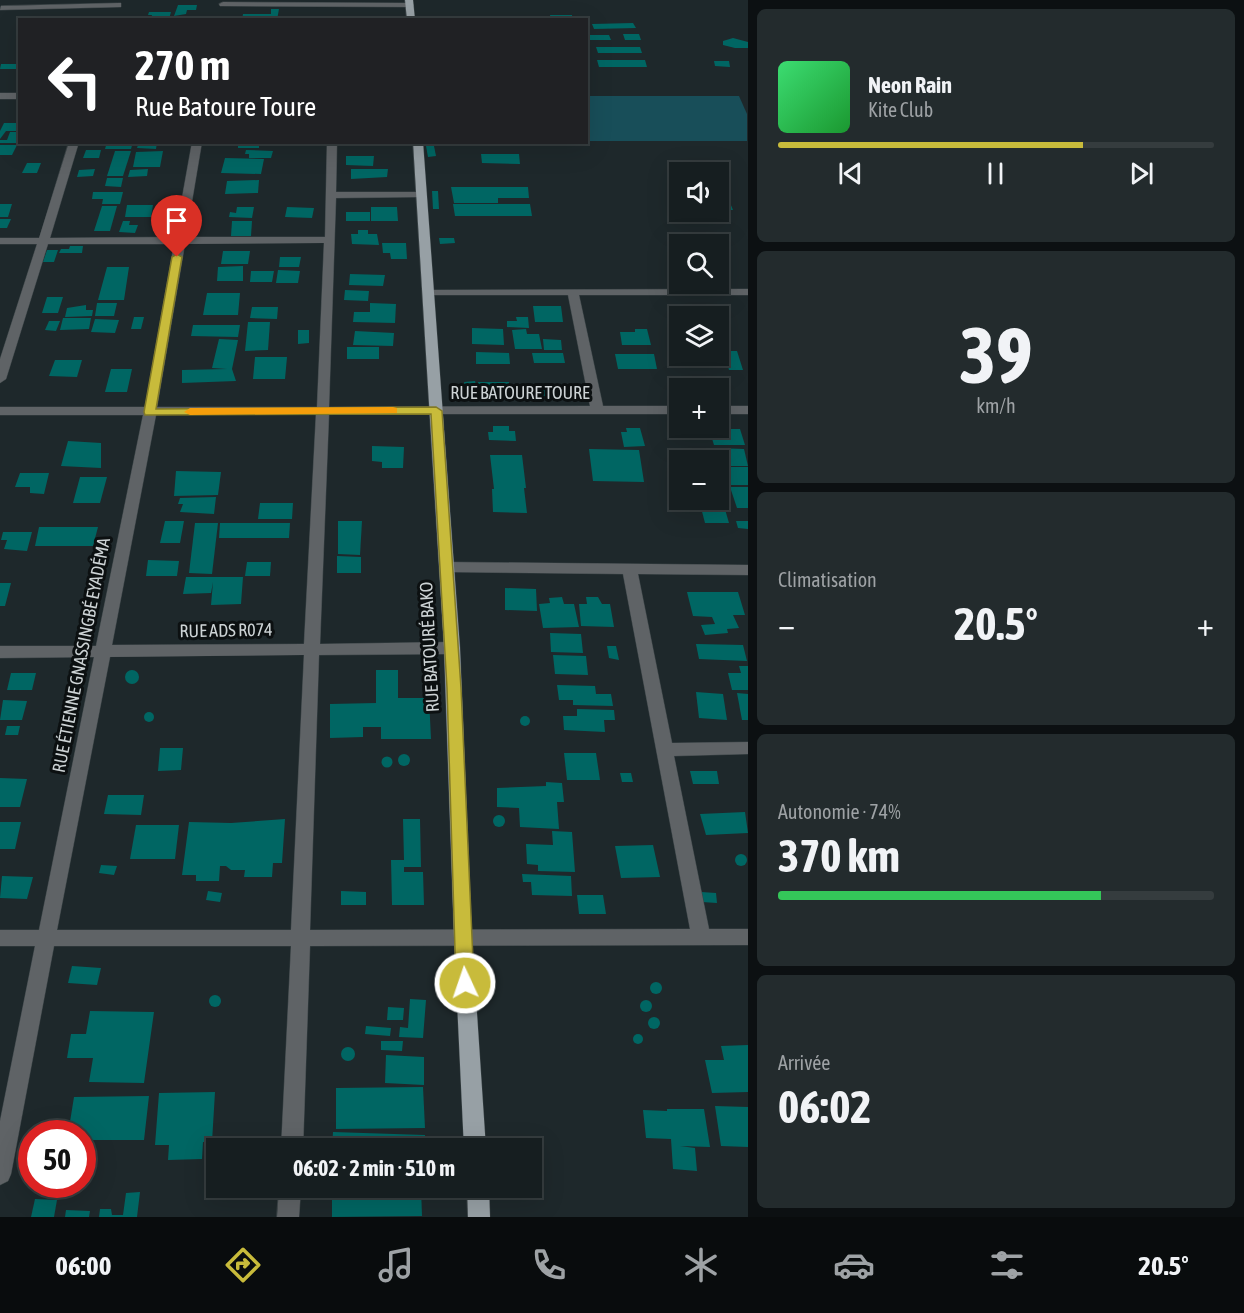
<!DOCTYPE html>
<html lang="fr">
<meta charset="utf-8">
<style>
:root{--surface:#161e20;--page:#232b2d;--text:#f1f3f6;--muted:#9ea2a5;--line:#353c3e;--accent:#c8bb3b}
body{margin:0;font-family:"Asap Condensed",sans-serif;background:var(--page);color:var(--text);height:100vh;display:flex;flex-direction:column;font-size:22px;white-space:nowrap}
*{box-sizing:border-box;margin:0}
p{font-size:20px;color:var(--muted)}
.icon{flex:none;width:33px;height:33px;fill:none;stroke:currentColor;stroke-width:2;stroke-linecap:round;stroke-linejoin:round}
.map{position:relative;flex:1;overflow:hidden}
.details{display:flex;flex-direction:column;gap:9px;padding:9px;background:#0c1012;width:496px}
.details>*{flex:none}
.hud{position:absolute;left:18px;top:18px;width:570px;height:126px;border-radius:0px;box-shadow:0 6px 24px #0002,0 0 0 2px var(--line);background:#202124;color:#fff;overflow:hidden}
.fabs{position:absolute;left:669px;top:162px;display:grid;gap:12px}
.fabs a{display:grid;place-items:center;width:60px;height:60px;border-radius:0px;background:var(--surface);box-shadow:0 6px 24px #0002,0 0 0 2px var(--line);font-size:30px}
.speed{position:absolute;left:18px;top:1120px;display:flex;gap:12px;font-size:30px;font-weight:700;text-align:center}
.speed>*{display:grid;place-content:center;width:78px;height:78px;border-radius:50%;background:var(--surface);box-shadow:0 6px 24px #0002,0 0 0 2px var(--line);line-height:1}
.speed .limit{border:9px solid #d22;background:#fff;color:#111}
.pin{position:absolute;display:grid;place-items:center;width:51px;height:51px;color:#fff;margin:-62px -26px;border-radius:50% 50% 50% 0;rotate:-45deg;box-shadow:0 0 6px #0007}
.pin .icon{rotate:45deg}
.me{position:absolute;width:66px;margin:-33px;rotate:357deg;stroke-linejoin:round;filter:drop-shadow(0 0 4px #0008)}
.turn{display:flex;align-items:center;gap:21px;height:126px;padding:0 18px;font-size:27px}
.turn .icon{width:78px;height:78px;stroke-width:2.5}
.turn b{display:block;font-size:42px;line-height:51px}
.big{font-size:45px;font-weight:700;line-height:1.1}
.details .widget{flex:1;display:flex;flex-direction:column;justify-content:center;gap:9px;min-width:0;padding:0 21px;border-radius:9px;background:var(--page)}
.details .dial{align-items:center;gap:0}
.dial b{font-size:78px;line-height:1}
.song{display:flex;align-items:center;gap:18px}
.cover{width:72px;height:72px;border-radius:9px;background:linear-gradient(135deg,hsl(140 70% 55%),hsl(130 70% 35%))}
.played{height:6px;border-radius:3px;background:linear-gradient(90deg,var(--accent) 70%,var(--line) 70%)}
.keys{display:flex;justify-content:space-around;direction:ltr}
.heat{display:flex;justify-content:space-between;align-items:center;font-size:33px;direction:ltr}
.charge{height:9px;border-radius:4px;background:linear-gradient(90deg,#34c759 74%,var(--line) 0)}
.trip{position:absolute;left:206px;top:1138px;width:336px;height:60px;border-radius:0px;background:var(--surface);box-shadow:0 6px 24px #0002,0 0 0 2px var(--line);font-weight:700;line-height:60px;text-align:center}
.tab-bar{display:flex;height:96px;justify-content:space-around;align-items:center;background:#090c0d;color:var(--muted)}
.tab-bar .icon{width:42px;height:42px}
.tab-bar .active{color:var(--accent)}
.tab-bar b{font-size:27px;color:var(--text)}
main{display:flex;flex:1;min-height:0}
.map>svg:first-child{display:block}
</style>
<main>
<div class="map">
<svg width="748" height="1217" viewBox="0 0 748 1217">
<rect width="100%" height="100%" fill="#1e282b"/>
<path fill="#184e59" d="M587,96H739L747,114V141H587Z"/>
<g fill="#006663">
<path d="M178,5H197L196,10H187L186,14L174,16Z"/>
<path d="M271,9H279L277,20H242L243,14H271Z"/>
<path d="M149,12H171L169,19H151L152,15H148Z"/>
<path d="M550,15H572V20L551,19Z"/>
<path d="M633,23L636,28L594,29L592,24Z"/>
<path d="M623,34H639L641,40H625Z"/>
<path d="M586,35H609L611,40H586Z"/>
<path d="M733,38L748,42V48H735L723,45V41Z"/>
<path d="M596,47H640L642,53H598Z"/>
<path d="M597,60H645L647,67H599Z"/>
<path d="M714,61H729L730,67L715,66Z"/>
<path d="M1,64H20V69H0Z"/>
<path d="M4,123H20V131H6L0,139V131Z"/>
<path d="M10,132H20V143H0V140H7Z"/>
<path d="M107,142H133L131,149H105Z"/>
<path d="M139,142H157L156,149L137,148Z"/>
<path d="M231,142H259V148H238V146H231Z"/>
<path d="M0,145H17L12,155H0Z"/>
<path d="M426,146H434L436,156L428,157Z"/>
<path d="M86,150H101L99,158H83Z"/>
<path d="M246,150L273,151L271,158H249V154H245Z"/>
<path d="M115,151H131L123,176H107Z"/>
<path d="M163,151L160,167H133L136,152Z"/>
<path d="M481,154H519L520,164L482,163Z"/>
<path d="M346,156H374L373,166L346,165Z"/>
<path d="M225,158L264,159L261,174L221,173Z"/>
<path d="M27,163H41L37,173H22Z"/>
<path d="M95,169L93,176L77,177L79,170Z"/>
<path d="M148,169L147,176L128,177L130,170Z"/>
<path d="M351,169H388L387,177L351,179Z"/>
<path d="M107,178H123L121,187L105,186Z"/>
<path d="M259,180L258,193L225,194L227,181Z"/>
<path d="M451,187H528L529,198H498V203H454Z"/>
<path d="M432,191H438L439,209H433Z"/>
<path d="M93,192H123L120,204H102L103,199H92Z"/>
<path d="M718,198H728L733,210H718Z"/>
<path d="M0,204H12L8,217H0Z"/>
<path d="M453,204H530L532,216H455Z"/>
<path d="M127,205H153L151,217H125Z"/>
<path d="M102,206H117L110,231H94Z"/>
<path d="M160,206H171L167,228L154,227Z"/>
<path d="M237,207H254L252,218L229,217L230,212L236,213Z"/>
<path d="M287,207L314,208L312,218L285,217Z"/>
<path d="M371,207H397L398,221H371Z"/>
<rect x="346" y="212" width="24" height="9"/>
<path d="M0,219H11L7,228H0Z"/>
<path d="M123,221H130L129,225H138L135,233L119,232Z"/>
<path d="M232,221H252L251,236H231Z"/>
<path d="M358,230H368V234H377L379,245L352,244L351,234H358Z"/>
<path d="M439,238H454L455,243L440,244Z"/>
<path d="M382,243H406L407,259H391L390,253H383Z"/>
<path d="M70,246H83L82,253H59L61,249H69Z"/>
<path d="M47,250H58L54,262H43Z"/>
<path d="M223,251H250L248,264H221Z"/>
<path d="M280,257H301L299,267H279Z"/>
<path d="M243,266V281H217L218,267Z"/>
<path d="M107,267H129L124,300H98Z"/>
<path d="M278,270L300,271L298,283H276Z"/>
<path d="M251,271H274L272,282H250Z"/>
<path d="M350,274L385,275L383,286L349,285Z"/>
<path d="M345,290L369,291L368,301L344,300Z"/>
<path d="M207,293H240L238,315H203Z"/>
<path d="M47,297H63L58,313H42Z"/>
<path d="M97,303H117L114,316H95Z"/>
<path d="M370,303L396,304L395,323L353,322L354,312H370Z"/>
<path d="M86,305V310H93L92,316L65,317L67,308Z"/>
<path d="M533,306H561L563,322H535Z"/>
<path d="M252,307H278L277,319L250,318Z"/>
<path d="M134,317H144L141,329H131Z"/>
<path d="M516,317H528L529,328L507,327V321H517Z"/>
<path d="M63,318H91L89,329L60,330Z"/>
<path d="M95,319L119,320L115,333L91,332Z"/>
<path d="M49,321H60L56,331L45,330Z"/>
<path d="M248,322H270L268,350L245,351Z"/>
<path d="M193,325H240L238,337L191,336Z"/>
<path d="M472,328L503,329L504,345L472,344Z"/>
<path d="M526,329L527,334H539L542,349H515L512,330Z"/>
<path d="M635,329H647L651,345H622L620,332H635Z"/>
<path d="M298,330H309V343L298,344Z"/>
<path d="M355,331L394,333L393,346L353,345Z"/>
<path d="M219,339L238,340L232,369L236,381L182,383V370L227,369L212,368Z"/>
<path d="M543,339L561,340L562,350H544Z"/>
<rect x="347" y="347" width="32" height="12"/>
<path d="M718,351H737L743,370H729L728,366H721Z"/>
<path d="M476,352L509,353L510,364H476Z"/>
<path d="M532,353H563L565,363H534Z"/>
<path d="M615,354H654L657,369H618Z"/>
<path d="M255,357H287L285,379H253Z"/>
<path d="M55,360H82L77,377L49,376Z"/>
<path d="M111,369H132L127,392H105Z"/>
<path d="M475,381L477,389H466L464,382Z"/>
<path d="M478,382H509L511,396H480Z"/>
<path d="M576,386L578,396H542L540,387Z"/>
<path d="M451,390H463L464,398H452Z"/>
<path d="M493,426H509V431H515L516,441L489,440L488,432H493Z"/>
<path d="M626,428H640L645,446L624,447L621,432H627Z"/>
<path d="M709,429H740L745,445H714Z"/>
<path d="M68,441L101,443V468L61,466Z"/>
<path d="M372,446L404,447L403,468H382V462L372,461Z"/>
<path d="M716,448L744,449L748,466H720Z"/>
<path d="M589,449L639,450L644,482L593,481Z"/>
<path d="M490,455H522L526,488H524L527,513L493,512L492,489H494Z"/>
<path d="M722,467H748V485H727Z"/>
<path d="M176,471L221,472L218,495L174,496Z"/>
<path d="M20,473H49L44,494L30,493V487H15Z"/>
<path d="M80,477H107L100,503H73Z"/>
<path d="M730,487H748V508H737Z"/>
<path d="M216,497L214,514L180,512L183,504H178L180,498Z"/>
<path d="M722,499L729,523H705L699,500Z"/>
<path d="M260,503H293L292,519H258Z"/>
<path d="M165,521H184L180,543H160Z"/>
<path d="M338,521H362L360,555L338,554Z"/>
<path d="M736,521H748V529L738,528Z"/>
<path d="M195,523H218L212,574L189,573Z"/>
<path d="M220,523H290L289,538H219Z"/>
<path d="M39,527H98L93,546H35Z"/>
<path d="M3,532H32L27,551L4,549L7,540H1Z"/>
<path d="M337,556L361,557V573H337Z"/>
<path d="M148,560L179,561L177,576H146Z"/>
<path d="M247,562H271L270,576H245Z"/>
<path d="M186,577H243L241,604L211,605L213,582L211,593L183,594Z"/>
<path d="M0,583H11L5,606H0Z"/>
<path d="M505,588L536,589L537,611L505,610Z"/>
<path d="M687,592H738L745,615H733L739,628L727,629L728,633L705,635L701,625L715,624L712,617L693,616Z"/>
<path d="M562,597L564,604H574L579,627L543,628L539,604L550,603L549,598Z"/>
<path d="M586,597H598L602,604H610L614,627L581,626L579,604H587Z"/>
<path d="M550,633L581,634L583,653L551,652Z"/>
<path d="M696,644L743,645L747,661L699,659Z"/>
<path d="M607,646H616L619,660L609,658Z"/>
<path d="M553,655L586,656L588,675L555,674Z"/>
<path d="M739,666H748V690H732L728,673H741Z"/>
<path d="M376,670H398V698H429L431,739H381V727H363V737L330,738V704L376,703Z"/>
<circle cx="132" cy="677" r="7"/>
<path d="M11,673H36L32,690H7Z"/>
<path d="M557,685L595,686L596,694H611L613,706L573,705V700H559Z"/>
<path d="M696,692L723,694L727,720L699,718Z"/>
<path d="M737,693L748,694V720H742Z"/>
<path d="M3,700L27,701L22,720H0Z"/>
<path d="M577,709L614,710L615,720H604L605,732L564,730L563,716H577Z"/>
<circle cx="149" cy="717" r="5"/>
<circle cx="525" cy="721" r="5"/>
<path d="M7,726H20L18,735H5Z"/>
<path d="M160,748H183L181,770L158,771Z"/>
<path d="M564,753H596L600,780H567Z"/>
<circle cx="404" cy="760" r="6"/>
<circle cx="387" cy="762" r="5.5"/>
<path d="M690,771H717L719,784H693Z"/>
<path d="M620,773H631L633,782H622Z"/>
<path d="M0,778L27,779L20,807H0Z"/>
<path d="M546,782L562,783L564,802H557L559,829L520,827L519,808L497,807V788L546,786Z"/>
<path d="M108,795H144L141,815L104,814Z"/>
<path d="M745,812L748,833L706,835L700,814Z"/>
<circle cx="499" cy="821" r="6"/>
<path d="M285,819L282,863H273L272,877H244L245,870H231L226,866H220L219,881H196V875H182L189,822L231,823Z"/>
<path d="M403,819H420L421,867H404V872H423L424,905H392L391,860H404Z"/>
<path d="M0,822H21L15,849H0Z"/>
<path d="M136,825H179L175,859H130Z"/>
<path d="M552,831L572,832L575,872L538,871V865L527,864L526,844L553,845Z"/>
<path d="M653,845L660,877L621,878L615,846Z"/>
<circle cx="741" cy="860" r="6"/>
<path d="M101,865L117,866L114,875L99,873Z"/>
<path d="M522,874L571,876L572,896L532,895L531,882H523Z"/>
<path d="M2,876L33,877L27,899L0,898Z"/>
<path d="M208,891L222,893L220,902L206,900Z"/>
<path d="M341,891L366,892V905H341Z"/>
<path d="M701,892L716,893L717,903L702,902Z"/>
<path d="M577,895H603L606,914H579Z"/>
<path d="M72,966L101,968L97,985L68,983Z"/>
<circle cx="656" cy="988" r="6"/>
<circle cx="215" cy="1001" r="6"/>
<path d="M410,999L426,1000L423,1038L399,1037L400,1027L408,1028Z"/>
<circle cx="646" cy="1006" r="6"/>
<path d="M388,1007L404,1008L403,1020H387Z"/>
<path d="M90,1011L154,1012L144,1083L89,1082L93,1058H67L71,1034H86Z"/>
<circle cx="654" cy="1023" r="6"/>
<path d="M366,1026L391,1028L390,1036L365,1034Z"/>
<circle cx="638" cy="1039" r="5"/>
<path d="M381,1041H403L402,1051L381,1050Z"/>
<path d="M748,1045V1092L712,1093L705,1060H724L721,1046Z"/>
<circle cx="348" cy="1054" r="7"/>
<path d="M386,1055L424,1057V1085L385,1083Z"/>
<path d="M423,1087L425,1128L336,1129V1088Z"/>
<path d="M215,1092L212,1142H203L202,1159L168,1160L169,1145H155L159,1093Z"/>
<path d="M149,1096L144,1140H86L82,1152V1134H68L74,1097Z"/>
<path d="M715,1106L748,1107V1147L721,1146Z"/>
<path d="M667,1109H704L710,1147L680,1146L695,1148L697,1171L673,1169L671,1139L646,1138L643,1110L667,1111Z"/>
<path d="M333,1132L425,1135V1149H332Z"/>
<path d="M332,1188H421L422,1216L332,1217Z"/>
<path d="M140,1192L137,1217H99L100,1209H111L112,1215H123L126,1193Z"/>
<path d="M35,1199L57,1200L54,1217H31Z"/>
<path d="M66,1210L90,1211L89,1217H65Z"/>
</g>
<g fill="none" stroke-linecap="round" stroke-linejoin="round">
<g stroke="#3a4346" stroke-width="1">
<g id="minor">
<path d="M223,2L410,3L414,5L410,7L220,6L219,4Z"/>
<path d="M118,3H121V7L0,10L1,6Z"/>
<rect x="0" y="93" width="20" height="6"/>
<path d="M69,142H79L50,238L175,237L192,142H202L186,237H325L327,142H337L336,192H426V196L422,197L336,198L329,407L590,406L568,295H429L423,292L425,290L748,289V295H579L603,406H680V414H329L320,644L452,642L457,644L460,648L457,652L452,654L319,655L310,930L690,929L623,574L447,572L440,567L447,562L748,565V575L638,574L672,743L748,742V754L674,756L709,929H748V945L310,946L303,1149H281L291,946H54L11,1174L8,1181L0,1185V1121L35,946H0V930H39L94,657L0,658V646H96L143,415H0V407H145L174,244H48L6,379L0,383V359L37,244H0V238H39ZM324,243L317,407H157L185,244ZM316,414L304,644L112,645L156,415ZM304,655L291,930H57L110,657Z"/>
<rect x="718" y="406" width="30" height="8"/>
<path d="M279,1188H301L299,1217H277Z"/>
</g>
</g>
<g stroke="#3a4346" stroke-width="1">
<g id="major">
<path d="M405,0H413L415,20H407Z"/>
<path d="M413,142H423L460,648L472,938L486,1149H464L454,938L444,648Z"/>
<path d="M467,1188H489L490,1217H468Z"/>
</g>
</g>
<use href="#minor" fill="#5f6366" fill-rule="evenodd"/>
<use href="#major" fill="#97a0a5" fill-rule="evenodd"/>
</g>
<path fill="#c8bb3b" stroke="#827a26" stroke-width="1.5" d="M177,254L182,257L156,409L436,407L442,411L461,688L474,983L471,989L465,991L459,989L456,983L447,688L431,414L145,415L144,412L172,257Z"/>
<path fill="#f59e0b" d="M393,407L397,408V413L190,415L184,412L190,408Z"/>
<g text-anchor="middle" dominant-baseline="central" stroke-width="6" stroke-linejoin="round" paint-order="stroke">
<g font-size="18" fill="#cdd3d5" stroke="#0c1011">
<text x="520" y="392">RUE BATOURE TOURE</text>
<text transform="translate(226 630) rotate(-1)">RUE ADS R074</text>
<text transform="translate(429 647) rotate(-93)">RUE BATOURÉ BAKO</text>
<text transform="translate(81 655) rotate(-79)">RUE ÉTIENNE GNASSINGBÉ EYADÉMA</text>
</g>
</g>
</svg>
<div class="fabs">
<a><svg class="icon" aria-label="sound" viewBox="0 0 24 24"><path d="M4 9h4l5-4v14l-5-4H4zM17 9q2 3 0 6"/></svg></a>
<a><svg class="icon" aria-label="search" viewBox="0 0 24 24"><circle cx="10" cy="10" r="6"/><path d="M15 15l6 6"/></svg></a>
<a><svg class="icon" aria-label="layers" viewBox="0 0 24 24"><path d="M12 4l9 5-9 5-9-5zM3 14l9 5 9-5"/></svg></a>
<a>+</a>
<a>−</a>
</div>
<div class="speed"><div class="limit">50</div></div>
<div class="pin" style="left:177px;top:257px;background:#d93025"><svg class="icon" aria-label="arrive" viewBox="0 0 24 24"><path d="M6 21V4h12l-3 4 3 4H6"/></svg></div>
<svg class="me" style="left:465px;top:983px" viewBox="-20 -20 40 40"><circle r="17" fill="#c8bb3b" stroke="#fff" stroke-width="3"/><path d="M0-11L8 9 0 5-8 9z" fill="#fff"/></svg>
<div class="trip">06:02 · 2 min · 510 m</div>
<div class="hud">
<div class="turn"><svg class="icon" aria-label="left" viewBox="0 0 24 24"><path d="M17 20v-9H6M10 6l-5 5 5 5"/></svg><div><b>270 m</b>Rue Batoure Toure</div></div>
</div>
</div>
<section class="details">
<div class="widget">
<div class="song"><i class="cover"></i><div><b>Neon Rain</b><p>Kite Club</p></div></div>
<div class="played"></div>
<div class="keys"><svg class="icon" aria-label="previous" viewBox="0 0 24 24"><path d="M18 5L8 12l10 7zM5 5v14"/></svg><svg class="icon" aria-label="pause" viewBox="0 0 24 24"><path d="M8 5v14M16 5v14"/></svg><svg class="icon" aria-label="next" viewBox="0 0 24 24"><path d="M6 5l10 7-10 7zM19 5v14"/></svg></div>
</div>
<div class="widget dial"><b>39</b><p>km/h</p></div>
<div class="widget"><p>Climatisation</p>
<div class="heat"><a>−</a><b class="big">20.5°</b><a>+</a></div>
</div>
<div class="widget"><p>Autonomie · 74%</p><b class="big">370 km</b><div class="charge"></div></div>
<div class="widget"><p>Arrivée</p><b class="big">06:02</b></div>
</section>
</main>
<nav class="tab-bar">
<b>06:00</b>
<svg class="icon active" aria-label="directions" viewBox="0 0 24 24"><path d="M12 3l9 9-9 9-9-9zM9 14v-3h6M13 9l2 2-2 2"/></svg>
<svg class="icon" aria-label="music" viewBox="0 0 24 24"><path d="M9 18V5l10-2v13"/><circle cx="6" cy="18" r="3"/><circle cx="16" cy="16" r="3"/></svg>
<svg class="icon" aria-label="phone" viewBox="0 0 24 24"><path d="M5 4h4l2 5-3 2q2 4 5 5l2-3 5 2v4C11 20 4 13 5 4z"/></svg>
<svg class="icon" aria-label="climate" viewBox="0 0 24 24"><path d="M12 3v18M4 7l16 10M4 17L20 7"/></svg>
<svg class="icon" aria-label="car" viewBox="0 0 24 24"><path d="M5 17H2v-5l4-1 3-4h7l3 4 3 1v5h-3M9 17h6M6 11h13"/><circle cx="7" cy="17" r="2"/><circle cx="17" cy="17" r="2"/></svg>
<svg class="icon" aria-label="filters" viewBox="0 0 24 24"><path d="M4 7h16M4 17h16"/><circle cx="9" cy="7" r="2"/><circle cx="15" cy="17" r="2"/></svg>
<b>20.5°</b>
</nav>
